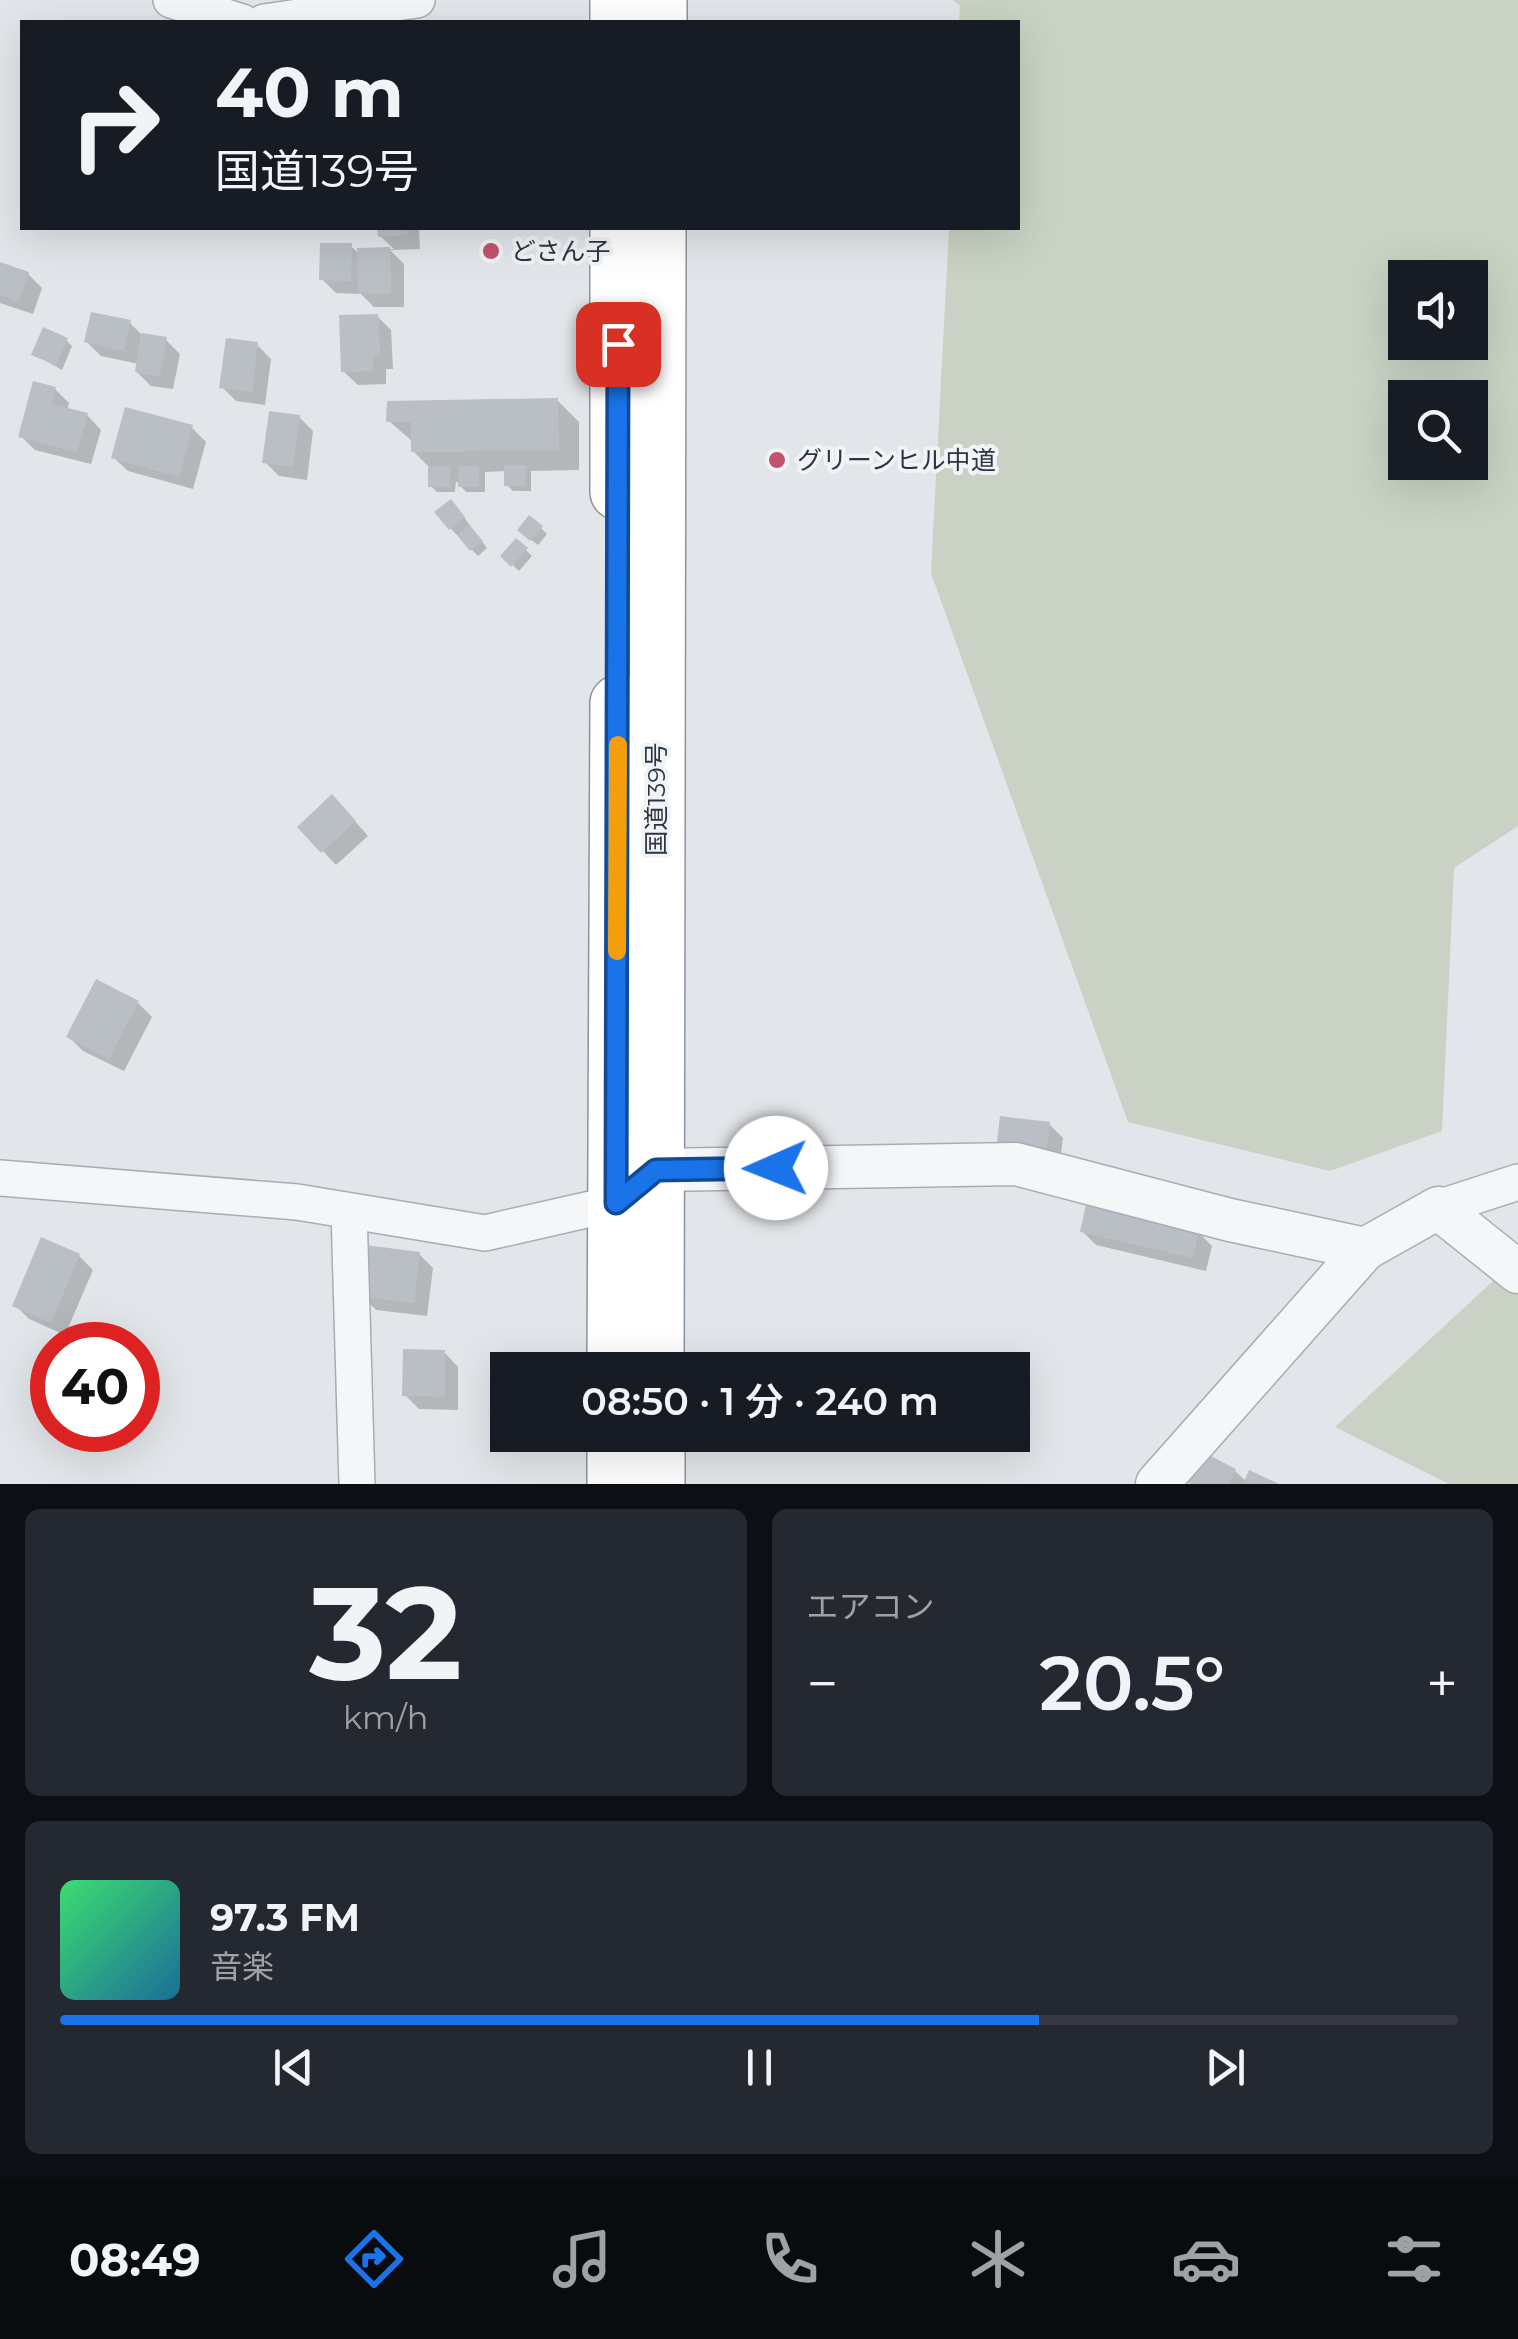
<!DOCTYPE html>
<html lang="ja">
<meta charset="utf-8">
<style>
:root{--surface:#171b24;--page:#242831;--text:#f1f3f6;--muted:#9ea1a6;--line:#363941;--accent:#1a73e8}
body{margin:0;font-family:Montserrat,"Noto Sans JP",sans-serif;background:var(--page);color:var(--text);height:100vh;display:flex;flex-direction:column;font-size:38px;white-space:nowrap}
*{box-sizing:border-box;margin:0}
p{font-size:32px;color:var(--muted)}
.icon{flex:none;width:55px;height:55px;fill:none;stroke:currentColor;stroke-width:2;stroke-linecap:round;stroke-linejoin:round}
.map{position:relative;height:1484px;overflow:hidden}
.sheet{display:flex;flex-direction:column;gap:25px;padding:25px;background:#0d0f14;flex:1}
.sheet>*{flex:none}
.hud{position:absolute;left:20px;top:20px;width:1000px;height:210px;border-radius:0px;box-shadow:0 10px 40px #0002;background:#171b24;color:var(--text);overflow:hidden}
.buttons{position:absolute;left:1388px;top:260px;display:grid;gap:20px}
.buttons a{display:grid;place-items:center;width:100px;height:100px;border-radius:0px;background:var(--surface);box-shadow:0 10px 40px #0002;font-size:50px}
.speed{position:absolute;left:30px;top:1322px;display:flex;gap:20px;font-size:50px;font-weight:700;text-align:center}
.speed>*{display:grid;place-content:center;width:130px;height:130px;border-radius:50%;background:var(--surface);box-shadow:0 10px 40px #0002;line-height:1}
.speed .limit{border:15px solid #d22;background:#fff;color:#111}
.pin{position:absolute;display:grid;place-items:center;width:85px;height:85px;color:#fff;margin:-42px;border-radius:20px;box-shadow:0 5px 15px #0006}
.me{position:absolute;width:110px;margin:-55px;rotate:269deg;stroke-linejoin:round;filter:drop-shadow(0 0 8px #0008)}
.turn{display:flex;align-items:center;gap:35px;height:210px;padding:0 30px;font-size:45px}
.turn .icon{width:130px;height:130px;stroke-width:2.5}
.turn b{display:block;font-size:70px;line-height:85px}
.big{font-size:75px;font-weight:600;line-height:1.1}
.sheet .widget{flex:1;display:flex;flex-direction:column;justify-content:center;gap:15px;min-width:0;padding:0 35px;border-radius:15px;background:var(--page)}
.sheet .dial{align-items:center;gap:0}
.dial b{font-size:130px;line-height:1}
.song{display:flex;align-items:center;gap:30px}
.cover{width:120px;height:120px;border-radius:15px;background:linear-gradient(135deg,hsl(140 70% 55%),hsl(200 70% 35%))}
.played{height:10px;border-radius:5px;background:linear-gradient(90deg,var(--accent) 70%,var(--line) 70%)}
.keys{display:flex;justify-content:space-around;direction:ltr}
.heat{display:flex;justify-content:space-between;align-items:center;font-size:55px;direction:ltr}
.sheet .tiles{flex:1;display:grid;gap:25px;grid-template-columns:1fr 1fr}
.widget:last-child{grid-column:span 2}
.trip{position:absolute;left:490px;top:1352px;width:540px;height:100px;border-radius:0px;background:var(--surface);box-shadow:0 10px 40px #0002;font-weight:600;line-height:100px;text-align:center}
.dock{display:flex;height:160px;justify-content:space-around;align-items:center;background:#090b0e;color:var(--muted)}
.dock .icon{width:70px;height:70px}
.dock .active{color:var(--accent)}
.dock b{font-size:45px;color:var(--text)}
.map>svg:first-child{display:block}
</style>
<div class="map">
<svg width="1518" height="1484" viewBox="0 0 1518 1484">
<rect width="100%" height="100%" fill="#e2e5e9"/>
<g fill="#c9d2c4" fill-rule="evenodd">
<path d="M953,0H1518V826L1454,868L1442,1131L1330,1171L1128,1122L931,573L949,228H1018V22H959L960,6ZM1405,278H1470V342H1405ZM1405,398H1470V462H1405Z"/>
<path d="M1518,1258V1484H1449L1335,1427Z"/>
</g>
<g fill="#0003">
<path d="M380,228H419L420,249L390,250L404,264V307H374L361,294L336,293L322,279L351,246L359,254V250L394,249L380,236Z"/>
<path d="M0,265L28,274L42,288L33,314L0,303Z"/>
<path d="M377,316L391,330L393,369H386V384L358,385L343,371Z"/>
<path d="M129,322L143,336L165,339L180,354L173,389L151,386L137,372L139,364L101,356L87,342Z"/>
<path d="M66,340L72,346L62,370L34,354Z"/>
<path d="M257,345L271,359L265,405L236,401L222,387Z"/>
<path d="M55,389L69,403L67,411L87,415L101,430L91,464L35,450L21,436Z"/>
<path d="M557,400L579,422V470L531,471V491H513L507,485V471L485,472V492H466L456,481L455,492H437L431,486V469L413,451V442L389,421Z"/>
<path d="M299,417L313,431L307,480L279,476L265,462Z"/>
<path d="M192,428L206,442L193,489L128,471L113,457Z"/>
<path d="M457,508L487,548L478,556L450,528Z"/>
<path d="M541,528L547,534L538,545L526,536Z"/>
<path d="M516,541L532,556L519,571L503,556Z"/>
<path d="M346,811L368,836L336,865L323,851Z"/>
<path d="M97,982L138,1003L152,1017L124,1071L83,1051L69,1037Z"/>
<path d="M1049,1124L1063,1138L1059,1170L1013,1164Z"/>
<path d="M1082,1231L1198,1232L1212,1246L1206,1271L1096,1245Z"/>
<path d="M419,1254L433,1268L427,1316L376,1310L362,1296Z"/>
<path d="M79,1256L93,1270L65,1335L29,1319L15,1305Z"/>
<path d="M444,1352L458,1367V1410L419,1409L405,1395Z"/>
<path d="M1235,1471L1247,1482L1273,1484H1191Z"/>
</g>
<g fill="#babfc5">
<path d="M377,228H407V235L378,237Z"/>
<path d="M320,243H352L351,281L319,280Z"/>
<path d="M390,247L391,293L358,294L357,248Z"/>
<path d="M0,262L29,272L19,302L0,295Z"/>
<path d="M91,312L131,320L124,351L84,342Z"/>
<path d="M378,314L380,356H373V371L341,372L339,315Z"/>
<path d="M43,327L68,338L56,365L31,355Z"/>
<path d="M141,333L167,337L160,377L135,372Z"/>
<path d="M226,338L258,342L252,392L219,388Z"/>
<path d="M33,381L56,387L52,404L88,413L77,452L18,437Z"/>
<path d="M558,398L559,450L411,452V422H386L387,401Z"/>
<path d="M125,407L193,425L179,477L111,458Z"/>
<path d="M269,411L300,415L293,467L262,463Z"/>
<rect x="504" y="465" width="22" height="21"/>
<path d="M450,466V487H428V467Z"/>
<path d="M458,466H479V486L458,487Z"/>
<path d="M451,499L465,517L449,530L434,512Z"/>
<path d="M529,515L543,526L530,541L517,530Z"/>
<path d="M469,525L483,541L470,551L457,535Z"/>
<path d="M516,538L528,548L511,567L500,556Z"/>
<path d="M332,794L356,821L321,853L297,827Z"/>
<path d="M96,979L139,1001L109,1059L66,1037Z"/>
<path d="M1000,1116L1050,1122L1046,1157L996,1151Z"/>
<path d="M1086,1204L1199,1230L1193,1258L1080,1232Z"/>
<path d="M41,1237L80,1254L51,1323L12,1306Z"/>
<path d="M365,1245L420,1252L414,1303L359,1297Z"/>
<path d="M403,1349L445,1350V1397L402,1396Z"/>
<path d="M1199,1450L1236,1469L1229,1484H1191L1184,1480Z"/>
<path d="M1249,1470L1279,1484H1243Z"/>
</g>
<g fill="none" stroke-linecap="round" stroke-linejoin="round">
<g stroke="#a8adb3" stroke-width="38">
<g id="minor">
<path d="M171,0L242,22"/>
<path d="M264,22L417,0"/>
<path d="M0,1178L297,1202L485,1233L617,1203"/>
<path d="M1438,1208L1518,1182"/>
<path d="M349,1211L357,1484"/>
</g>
</g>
<g stroke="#a8adb3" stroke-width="45">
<g id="tertiary">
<path d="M634,1189L656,1170L1016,1164L1230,1220L1365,1249L1438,1208L1518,1272"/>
<path d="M1157,1484L1365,1249"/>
</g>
</g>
<g stroke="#8b949e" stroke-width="58">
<g id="trunk">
<path d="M618,0V22"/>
<path d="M659,22V0"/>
<path d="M618,228V492"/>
<path d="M615,1370L618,703"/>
<path d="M656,1370L658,228"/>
<path d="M657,1435V1484"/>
<path d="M615,1484V1435"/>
</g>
</g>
<use href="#minor" stroke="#f4f6f8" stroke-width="35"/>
<use href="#tertiary" stroke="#f4f6f8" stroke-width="42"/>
<use href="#trunk" stroke="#fff" stroke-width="55"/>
</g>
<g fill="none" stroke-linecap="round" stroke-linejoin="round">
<g stroke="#114b97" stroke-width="25">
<path id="route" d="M618,344L616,1203L656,1170L776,1168"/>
</g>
<use href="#route" stroke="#1a73e8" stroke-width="18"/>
<path stroke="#f59e0b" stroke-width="18" d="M617,951L618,745"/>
</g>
<g fill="#c2536d" stroke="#f1f4f7" stroke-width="4">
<circle cx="491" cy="251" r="10"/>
<circle cx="777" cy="460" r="10"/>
</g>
<g text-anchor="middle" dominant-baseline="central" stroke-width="8" stroke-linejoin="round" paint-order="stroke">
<g font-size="25" fill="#2c353f" stroke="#f1f4f7" text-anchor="start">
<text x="511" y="251">どさん子</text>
<text x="797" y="460">グリーンヒル中道</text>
</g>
<g font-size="25" fill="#2c353f" stroke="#f1f4f7">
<text transform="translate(656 799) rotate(-90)">国道139号</text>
</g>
</g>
</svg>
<div class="buttons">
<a><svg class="icon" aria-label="sound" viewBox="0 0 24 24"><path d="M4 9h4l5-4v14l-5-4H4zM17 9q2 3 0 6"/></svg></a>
<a><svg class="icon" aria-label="search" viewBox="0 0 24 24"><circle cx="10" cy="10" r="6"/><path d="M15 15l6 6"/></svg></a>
</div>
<div class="speed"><div class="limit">40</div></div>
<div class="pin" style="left:618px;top:344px;background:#d93025"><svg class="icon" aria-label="arrive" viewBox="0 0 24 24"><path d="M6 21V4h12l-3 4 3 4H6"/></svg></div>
<svg class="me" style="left:776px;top:1168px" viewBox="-20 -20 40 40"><circle r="19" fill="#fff"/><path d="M0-13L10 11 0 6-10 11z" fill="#1a73e8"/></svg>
<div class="trip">08:50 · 1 分 · 240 m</div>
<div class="hud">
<div class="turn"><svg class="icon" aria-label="right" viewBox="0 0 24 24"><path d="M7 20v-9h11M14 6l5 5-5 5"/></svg><div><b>40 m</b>国道139号</div></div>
</div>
</div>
<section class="sheet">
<div class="tiles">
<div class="widget dial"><b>32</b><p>km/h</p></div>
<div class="widget"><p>エアコン</p>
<div class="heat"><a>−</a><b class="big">20.5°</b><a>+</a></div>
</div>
<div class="widget">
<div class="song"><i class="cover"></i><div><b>97.3 FM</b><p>音楽</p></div></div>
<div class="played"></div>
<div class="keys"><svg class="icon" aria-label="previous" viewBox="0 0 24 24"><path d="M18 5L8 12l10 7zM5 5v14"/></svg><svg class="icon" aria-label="pause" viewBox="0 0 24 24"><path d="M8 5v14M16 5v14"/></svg><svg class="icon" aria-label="next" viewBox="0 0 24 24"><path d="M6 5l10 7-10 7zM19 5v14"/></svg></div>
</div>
</div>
</section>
<nav class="dock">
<b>08:49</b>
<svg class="icon active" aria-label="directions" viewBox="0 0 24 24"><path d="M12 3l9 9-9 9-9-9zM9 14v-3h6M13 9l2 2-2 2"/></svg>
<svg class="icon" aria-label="music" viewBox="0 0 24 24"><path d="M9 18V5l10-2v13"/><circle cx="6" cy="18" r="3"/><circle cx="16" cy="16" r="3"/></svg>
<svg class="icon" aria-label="phone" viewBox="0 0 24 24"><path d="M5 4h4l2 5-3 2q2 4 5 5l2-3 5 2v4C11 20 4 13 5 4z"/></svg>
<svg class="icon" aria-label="climate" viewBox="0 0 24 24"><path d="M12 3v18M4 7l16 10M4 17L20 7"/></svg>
<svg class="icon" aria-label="car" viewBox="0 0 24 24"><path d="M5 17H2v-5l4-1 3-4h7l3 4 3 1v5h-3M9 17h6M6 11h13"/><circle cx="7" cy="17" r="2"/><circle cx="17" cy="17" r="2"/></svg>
<svg class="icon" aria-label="filters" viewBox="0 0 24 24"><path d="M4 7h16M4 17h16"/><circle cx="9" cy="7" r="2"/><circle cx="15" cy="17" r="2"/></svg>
</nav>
